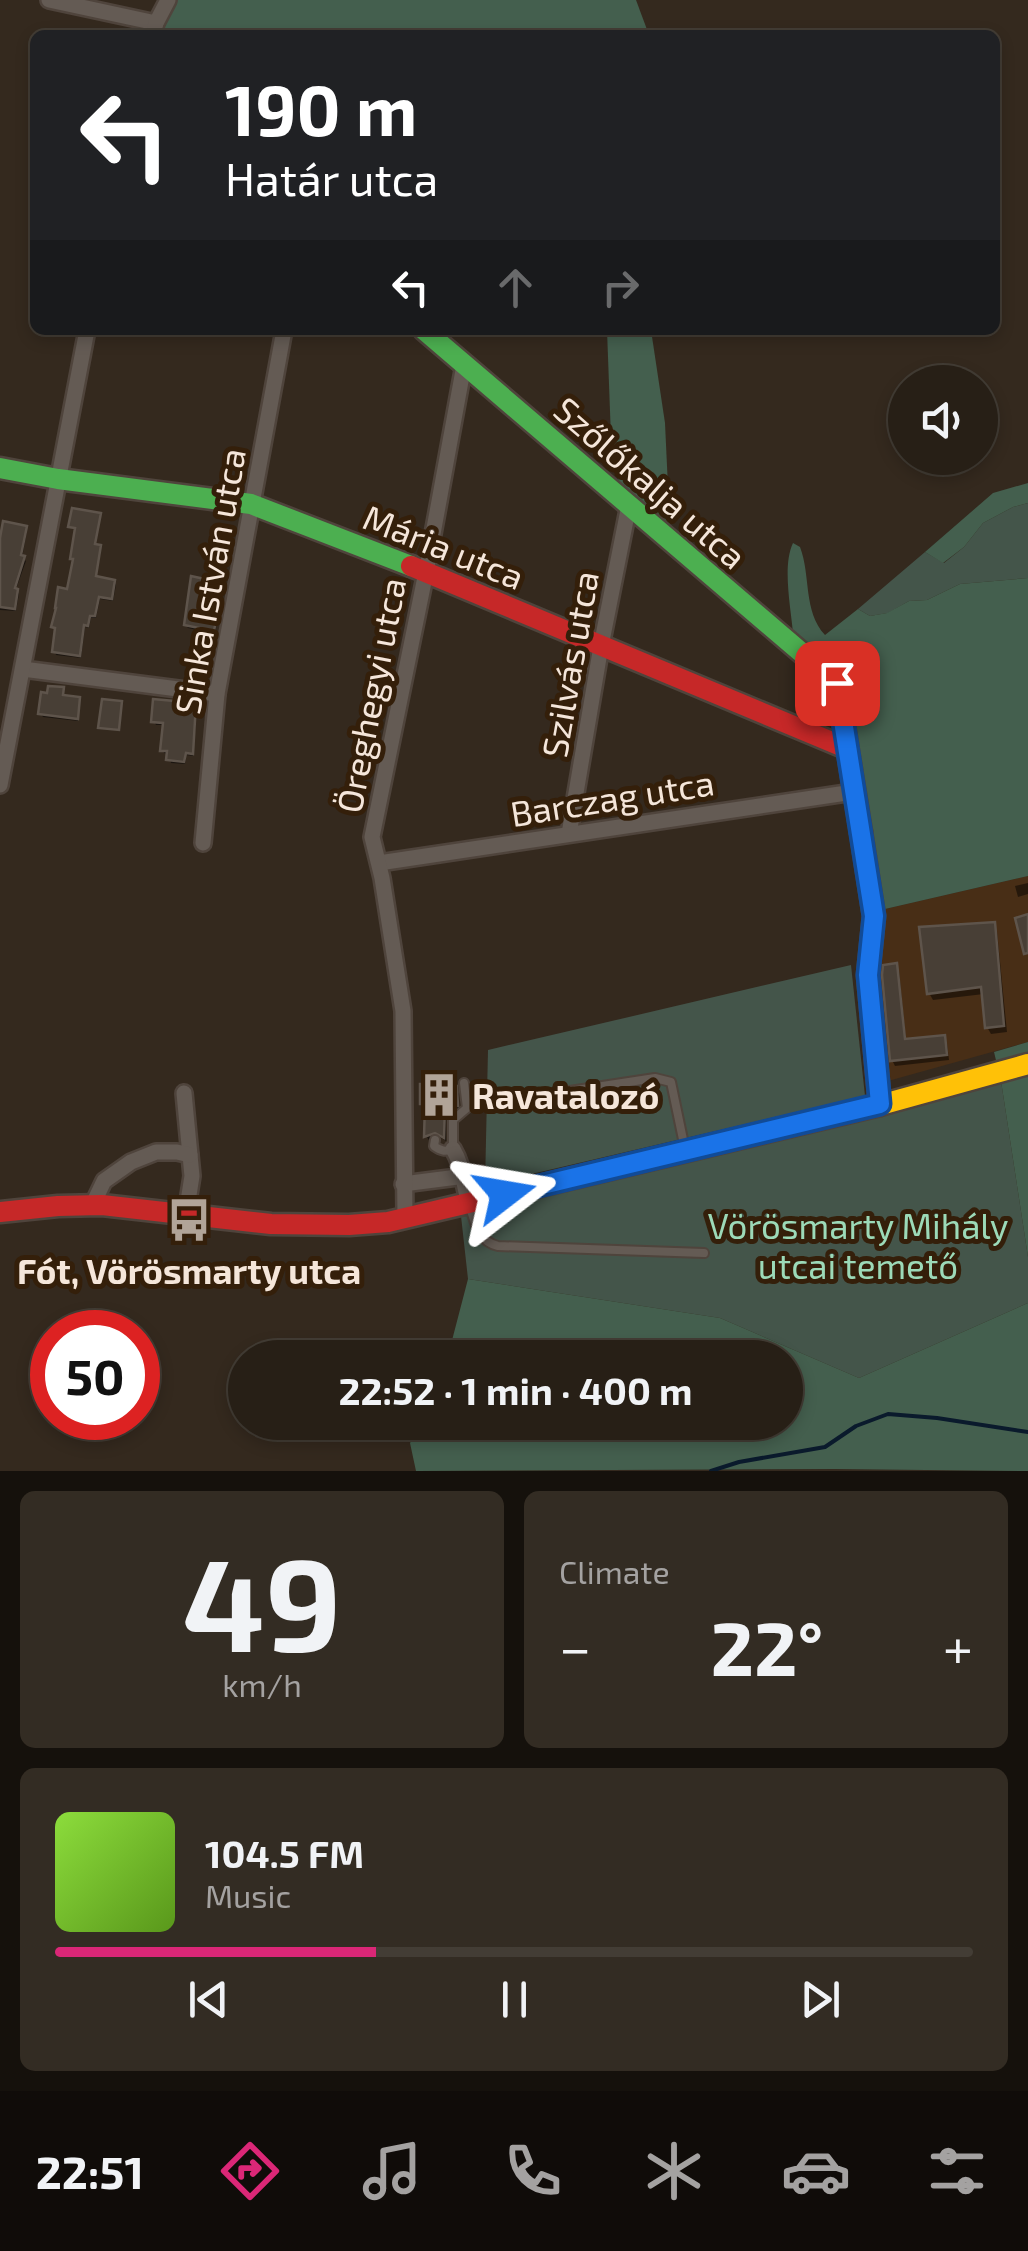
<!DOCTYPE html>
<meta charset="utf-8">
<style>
:root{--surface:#271f16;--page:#332c23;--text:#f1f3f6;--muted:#a4a2a1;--line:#433d35;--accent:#db2777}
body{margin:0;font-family:"Exo 2",sans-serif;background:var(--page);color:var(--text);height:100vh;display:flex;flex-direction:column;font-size:38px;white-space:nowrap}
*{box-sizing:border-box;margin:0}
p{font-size:32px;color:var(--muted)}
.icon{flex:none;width:55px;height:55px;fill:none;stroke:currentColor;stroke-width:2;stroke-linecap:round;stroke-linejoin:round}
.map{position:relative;height:1471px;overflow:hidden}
.panel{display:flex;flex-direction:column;gap:20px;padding:20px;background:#15110c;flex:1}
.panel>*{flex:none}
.banner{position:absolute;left:30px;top:30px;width:970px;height:305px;border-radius:15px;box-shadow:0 5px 15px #0003,0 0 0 2px var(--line);background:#202124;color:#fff;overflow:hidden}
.buttons{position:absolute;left:888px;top:365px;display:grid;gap:20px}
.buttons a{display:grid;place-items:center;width:110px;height:110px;border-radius:50%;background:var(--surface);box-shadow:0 5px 15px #0003,0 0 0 2px var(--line);font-size:50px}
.speed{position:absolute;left:30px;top:1310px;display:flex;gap:20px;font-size:50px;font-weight:700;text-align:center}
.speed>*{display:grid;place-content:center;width:130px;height:130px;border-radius:50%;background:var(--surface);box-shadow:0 5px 15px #0003,0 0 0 2px var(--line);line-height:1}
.speed .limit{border:15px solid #d22;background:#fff;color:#111}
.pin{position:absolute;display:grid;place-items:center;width:85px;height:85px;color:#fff;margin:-42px;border-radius:20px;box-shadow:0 5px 15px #0006}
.me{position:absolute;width:110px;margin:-55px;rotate:76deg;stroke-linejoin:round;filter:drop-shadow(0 0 8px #0008)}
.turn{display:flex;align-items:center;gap:35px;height:210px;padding:0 30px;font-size:45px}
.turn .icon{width:130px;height:130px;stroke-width:2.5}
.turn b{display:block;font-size:70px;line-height:85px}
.lanes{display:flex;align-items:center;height:95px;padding:0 30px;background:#0003;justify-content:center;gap:50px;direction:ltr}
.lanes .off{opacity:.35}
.big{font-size:75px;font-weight:700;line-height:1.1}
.panel .tile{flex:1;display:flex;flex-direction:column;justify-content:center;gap:15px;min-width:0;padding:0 35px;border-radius:15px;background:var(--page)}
.panel .dial{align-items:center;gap:0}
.dial b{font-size:130px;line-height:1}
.song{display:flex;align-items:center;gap:30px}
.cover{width:120px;height:120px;border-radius:15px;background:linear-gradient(135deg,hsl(90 70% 55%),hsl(90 70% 35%))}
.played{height:10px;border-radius:5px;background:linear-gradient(90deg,var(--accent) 35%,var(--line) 35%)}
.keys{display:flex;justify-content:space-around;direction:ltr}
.heat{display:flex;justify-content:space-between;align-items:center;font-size:55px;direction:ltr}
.panel .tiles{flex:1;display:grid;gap:20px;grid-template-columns:1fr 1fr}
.tile:last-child{grid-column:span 2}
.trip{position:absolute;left:228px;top:1340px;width:575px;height:100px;border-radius:50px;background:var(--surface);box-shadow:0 5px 15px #0003,0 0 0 2px var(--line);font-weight:700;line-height:100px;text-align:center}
.tab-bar{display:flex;height:160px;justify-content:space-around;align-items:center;background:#100c09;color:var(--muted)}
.tab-bar .icon{width:70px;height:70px}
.tab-bar .selected{color:var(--accent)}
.tab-bar b{font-size:45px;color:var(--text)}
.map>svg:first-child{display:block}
</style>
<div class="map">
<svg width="1028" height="1471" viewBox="0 0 1028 1471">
<rect width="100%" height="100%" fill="#34291e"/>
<path fill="#482e16" d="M1028,876V1042L888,1081L873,970L885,909Z"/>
<g fill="#44554a">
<path d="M1028,503V578L960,584L927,600L909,601L888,613L870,616L858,609L925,552L944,563L964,547L983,523L1013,507Z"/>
<path d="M851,965L865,1096L485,1185L488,1050Z"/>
<path d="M1001,1081L1028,1257V1303L859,1378L720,1318L468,1279L461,1216L874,1116Z"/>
</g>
<g fill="#445f4e">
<path d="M173,0H636L649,35H159Z"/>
<path d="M607,330H651L665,423L670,530L620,488L611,438Z"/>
<path d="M1028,483V503L1013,507L983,523L964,547L943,563L925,552L993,493Z"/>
<path d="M793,543L800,547C811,576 803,611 825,635L858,609L870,616L887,613L909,601L927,600L960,584L1028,578V876L885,909L848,679L793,633C791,608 782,566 793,543Z"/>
<path d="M1028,1042V1257L1001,1081L994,1052Z"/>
<path d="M468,1279L720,1318L859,1378L1028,1303V1471L835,1469L416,1471L410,1443L423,1423L785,1422V1358L422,1357L450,1348Z"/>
</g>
<g fill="#0007">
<path d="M74,511L90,556L99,548L101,551L96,579L114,582L116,585L113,601L100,599L96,618H91L89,628L85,627L81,658L56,655L55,652L54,626L69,592L78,530L71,526Z"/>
<path d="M26,528L27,531L22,558L26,561L16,589L19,594L16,611L0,610V547Z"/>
<path d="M221,585L223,588L215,634L188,628L186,625Z"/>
<path d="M62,690L64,698L78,700L80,703L78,721L43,717L41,714L49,696Z"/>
<path d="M195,705L197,708L193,756L186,755L185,764L171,763L169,754L164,753L163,750L165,725H156L154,721Z"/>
<path d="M1028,883V894L1018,897L1015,886Z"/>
<path d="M993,924L997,931L1007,1032L991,1034L987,1027L984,994L933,1000L929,993Z"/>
<path d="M896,966L899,971L906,1041L944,1037L947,1043L949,1060L895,1066L892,1060Z"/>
<path d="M455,1088L459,1094V1111L446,1110V1141L440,1137L430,1142L427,1137L428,1109L422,1103Z"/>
</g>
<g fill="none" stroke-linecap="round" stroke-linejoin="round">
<path stroke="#0a1a2c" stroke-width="4" d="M711,1471L739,1462L825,1447L856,1426L888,1414L937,1418L1028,1432"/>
</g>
<g fill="#483f36" stroke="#5e544b" stroke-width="2.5">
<path d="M72,508L101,513L95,544L101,545L96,576L115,580L112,599L99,597L95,616H90L88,626L84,625L80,656L52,652L55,628L51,627L56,608H55L58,587L67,589L73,559H70L75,528L68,527Z"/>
<path d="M3,521L27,526L21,555L25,556L15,588L18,589L15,609L0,607V538Z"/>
<path d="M191,576L223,583L214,631L184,625Z"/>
<path d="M48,686L64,687L63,695L80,697L78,719L38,714L41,692L47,693Z"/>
<path d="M102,699L122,701L119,730L98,728Z"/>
<path d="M153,699L196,703L193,754L186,753L184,762L166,760L167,751H160L163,723L151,722Z"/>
<path d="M1028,914V953L1024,954L1015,918Z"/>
<path d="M995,922L1004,1026L985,1028L981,987L927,994L919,927Z"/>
<path d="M897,963L905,1039L945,1035L947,1055L890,1061L882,975L883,965Z"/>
<path d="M420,1084L457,1086L458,1106H445L444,1138L435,1133L424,1137L425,1104H420Z"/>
</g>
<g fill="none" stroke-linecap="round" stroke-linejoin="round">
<g stroke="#4f443c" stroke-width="12">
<g id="lane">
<path d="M467,1104L491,1103L655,1078L671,1082L685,1149"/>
<path d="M435,1140L434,1146C441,1151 445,1152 453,1149V1120L467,1108L464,1083"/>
<path d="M470,1207C475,1224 479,1242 498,1246L704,1253"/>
</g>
</g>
<g stroke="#4f443c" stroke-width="20">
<g id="street">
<path d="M49,0L156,23"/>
<path d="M153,35L156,23L168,0"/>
<path d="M23,669L217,694"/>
<path d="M0,785L87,330"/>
<path d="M569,834L601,646L629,505"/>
<path d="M203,843L217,694L284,330"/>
<path d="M379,863L853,792"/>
<path d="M184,1093L192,1176L186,1214"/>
<path d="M453,1149C464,1168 462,1181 469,1203"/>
<path d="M403,1184L481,1174"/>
<path d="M92,1206L104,1181L131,1162L156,1152H177L190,1155"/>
<path d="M405,1218L403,1011L382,878L372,837L426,572L464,365"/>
</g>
</g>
<g stroke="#4f443c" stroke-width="25">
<g id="fast">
<path d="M424,330L837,683L861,832"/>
<path d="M0,468L58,479L251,504L411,566"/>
</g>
</g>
<g stroke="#4f443c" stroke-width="25">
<g id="slow">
<path d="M861,832L874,916L868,975L880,1105"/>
<path d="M498,1196L880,1105L1028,1064"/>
</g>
</g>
<g stroke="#4f443c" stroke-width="25">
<g id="jam">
<path d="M411,566L846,748"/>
<path d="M0,1212L58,1206L102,1205L271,1224L349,1225L388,1222L498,1196"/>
</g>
</g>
<use href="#lane" stroke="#645b54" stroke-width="8"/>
<use href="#street" stroke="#645b54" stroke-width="15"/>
<use href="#fast" stroke="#4caf50" stroke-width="20"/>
<use href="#slow" stroke="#ffc107" stroke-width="20"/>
<use href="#jam" stroke="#c62828" stroke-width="20"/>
</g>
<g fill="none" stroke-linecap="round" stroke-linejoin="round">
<g stroke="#114b97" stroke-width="25">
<path id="route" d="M505,1194L880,1104L868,975L874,916L837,683"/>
</g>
<use href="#route" stroke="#1a73e8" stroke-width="18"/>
</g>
<defs>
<g id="building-bare" transform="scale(3.45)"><path d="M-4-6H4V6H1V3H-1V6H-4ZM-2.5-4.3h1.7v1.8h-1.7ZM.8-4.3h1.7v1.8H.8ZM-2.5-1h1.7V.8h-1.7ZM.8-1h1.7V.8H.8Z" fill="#b1a498" stroke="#341f0a" stroke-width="2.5" paint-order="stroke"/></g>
<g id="bus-bare" transform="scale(3.45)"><path d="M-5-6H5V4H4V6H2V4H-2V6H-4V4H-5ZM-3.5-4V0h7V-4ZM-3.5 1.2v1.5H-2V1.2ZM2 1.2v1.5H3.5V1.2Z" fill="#b1a498" stroke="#341f0a" stroke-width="2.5" paint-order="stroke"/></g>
</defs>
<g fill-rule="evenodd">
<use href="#building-bare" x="439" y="1095"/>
<use href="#bus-bare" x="189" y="1220"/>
</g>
<g text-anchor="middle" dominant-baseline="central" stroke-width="10" stroke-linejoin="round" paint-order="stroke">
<g font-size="35" fill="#f5e6da" stroke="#341f0a">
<text transform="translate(651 482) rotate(41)">Szőlőkalja utca</text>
<text transform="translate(444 546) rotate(22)">Mária utca</text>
<text transform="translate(209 581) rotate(-80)">Sinka István utca</text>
<text transform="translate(569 664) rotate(-80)">Szilvás utca</text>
<text transform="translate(370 695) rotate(-79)">Öreghegyi utca</text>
<text transform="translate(612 797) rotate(-9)">Barczag utca</text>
</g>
<g font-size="35" font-weight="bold" fill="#f5e6da" stroke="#341f0a" text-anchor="start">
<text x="472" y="1095">Ravatalozó</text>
<text x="189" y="1270" text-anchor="middle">Fót, Vörösmarty utca</text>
</g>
<g font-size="35" fill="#9cdab8" stroke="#341f0a">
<text x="858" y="1225">Vörösmarty Mihály<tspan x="858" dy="40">utcai temető</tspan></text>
</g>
</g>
</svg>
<div class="buttons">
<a><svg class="icon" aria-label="sound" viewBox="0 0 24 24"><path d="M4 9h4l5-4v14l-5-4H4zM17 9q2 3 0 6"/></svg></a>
</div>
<div class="speed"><div class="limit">50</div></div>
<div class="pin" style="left:837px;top:683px;background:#d93025"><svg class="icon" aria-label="arrive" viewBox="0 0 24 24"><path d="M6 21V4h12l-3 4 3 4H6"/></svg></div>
<svg class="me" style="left:505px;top:1194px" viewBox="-20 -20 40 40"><path d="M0-17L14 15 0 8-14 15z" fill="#1a73e8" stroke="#fff" stroke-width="4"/></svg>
<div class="trip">22:52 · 1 min · 400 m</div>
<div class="banner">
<div class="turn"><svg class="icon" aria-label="left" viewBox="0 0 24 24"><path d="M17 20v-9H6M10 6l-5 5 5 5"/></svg><div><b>190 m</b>Határ utca</div></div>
<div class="lanes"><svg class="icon" aria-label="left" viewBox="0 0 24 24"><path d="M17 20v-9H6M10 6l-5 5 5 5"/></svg><svg class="icon off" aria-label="ahead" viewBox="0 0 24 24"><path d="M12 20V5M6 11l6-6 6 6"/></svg><svg class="icon off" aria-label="right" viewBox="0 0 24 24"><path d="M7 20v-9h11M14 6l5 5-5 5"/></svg></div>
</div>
</div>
<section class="panel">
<div class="tiles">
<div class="tile dial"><b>49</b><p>km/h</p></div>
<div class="tile"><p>Climate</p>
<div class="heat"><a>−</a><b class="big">22°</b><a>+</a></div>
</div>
<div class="tile">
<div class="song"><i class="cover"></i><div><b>104.5 FM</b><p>Music</p></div></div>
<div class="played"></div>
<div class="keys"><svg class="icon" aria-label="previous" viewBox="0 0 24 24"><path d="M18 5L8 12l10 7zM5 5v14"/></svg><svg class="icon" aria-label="pause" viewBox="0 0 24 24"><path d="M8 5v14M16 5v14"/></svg><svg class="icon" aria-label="next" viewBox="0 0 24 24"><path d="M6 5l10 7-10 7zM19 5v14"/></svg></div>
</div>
</div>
</section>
<nav class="tab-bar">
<b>22:51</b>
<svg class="icon selected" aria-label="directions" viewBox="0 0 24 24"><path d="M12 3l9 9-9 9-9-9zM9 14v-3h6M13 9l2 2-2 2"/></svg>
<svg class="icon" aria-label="music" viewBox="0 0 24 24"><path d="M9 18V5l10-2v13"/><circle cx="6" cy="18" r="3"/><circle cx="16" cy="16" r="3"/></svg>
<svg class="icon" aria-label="phone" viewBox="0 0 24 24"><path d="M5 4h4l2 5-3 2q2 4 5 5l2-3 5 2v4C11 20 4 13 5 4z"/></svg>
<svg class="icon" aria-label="climate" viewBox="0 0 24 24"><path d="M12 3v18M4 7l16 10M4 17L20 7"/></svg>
<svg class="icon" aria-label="car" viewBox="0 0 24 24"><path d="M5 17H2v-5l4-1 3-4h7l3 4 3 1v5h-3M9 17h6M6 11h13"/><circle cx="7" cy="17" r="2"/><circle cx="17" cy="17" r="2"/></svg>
<svg class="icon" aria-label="filters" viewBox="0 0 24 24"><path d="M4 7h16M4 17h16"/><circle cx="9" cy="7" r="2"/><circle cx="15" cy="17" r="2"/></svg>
</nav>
